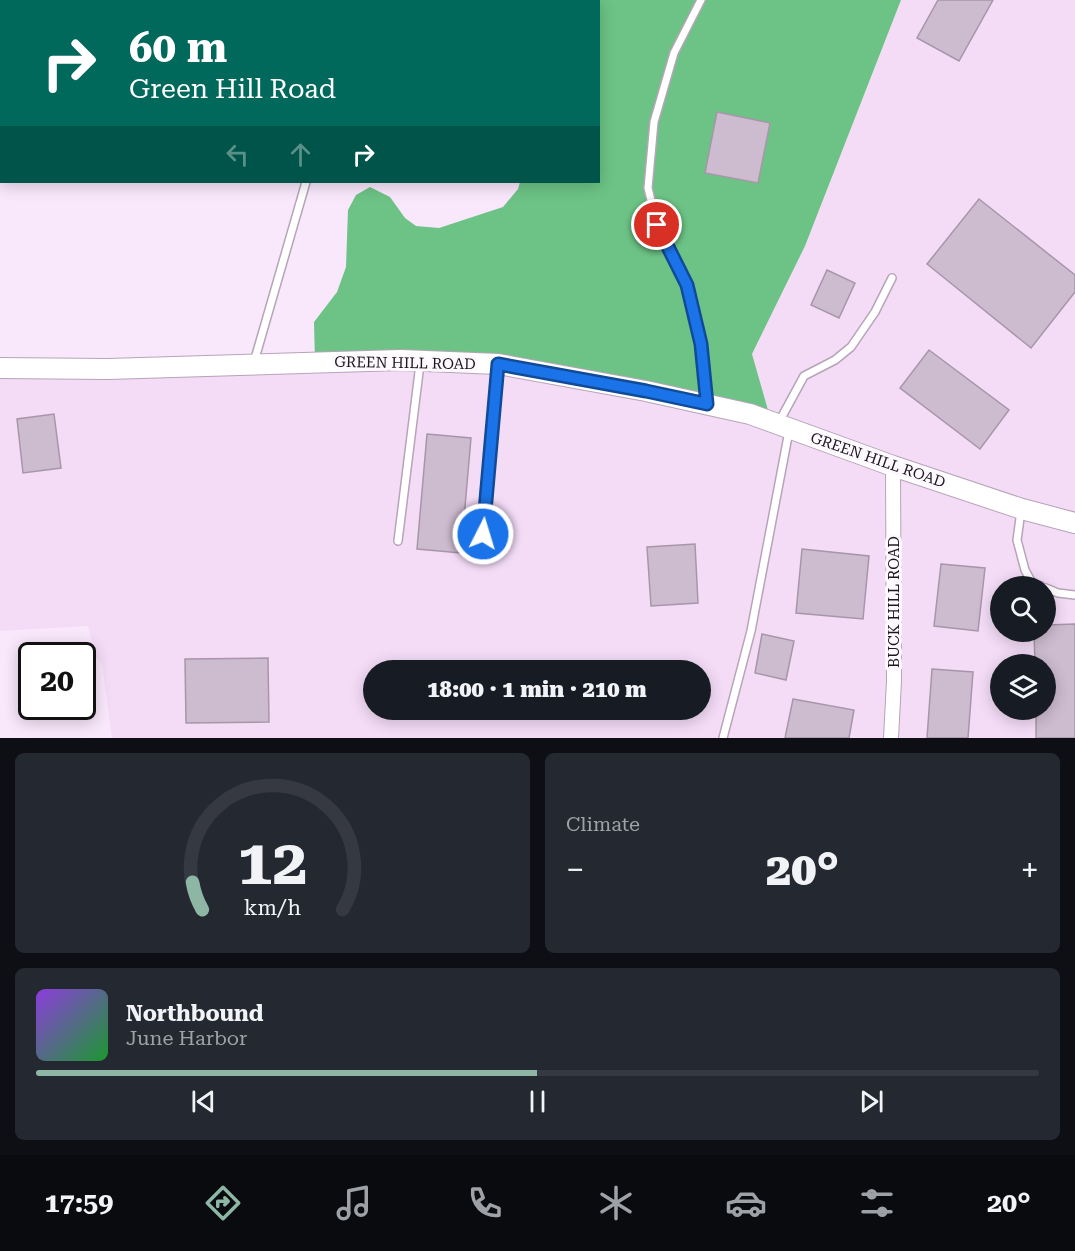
<!DOCTYPE html>
<meta charset="utf-8">
<style>
:root{--surface:#171b24;--page:#242831;--text:#f1f3f6;--muted:#9ea1a6;--line:#363941;--accent:#8db6a4}
body{margin:0;font-family:"Roboto Serif",serif;background:var(--page);color:var(--text);height:100vh;display:flex;flex-direction:column;font-size:22px;white-space:nowrap}
*{box-sizing:border-box;margin:0}
p{font-size:20px;color:var(--muted)}
.icon{flex:none;width:33px;height:33px;fill:none;stroke:currentColor;stroke-width:2;stroke-linecap:round;stroke-linejoin:round}
.map{position:relative;height:738px;overflow:hidden}
.side{display:flex;flex-direction:column;gap:15px;padding:15px;background:#0d0f14;flex:1}
.side>*{flex:none}
.guide{position:absolute;left:0px;top:0px;width:600px;height:183px;box-shadow:0 3px 15px #0003;background:#00695c;color:#fff;overflow:hidden}
.fabs{position:absolute;left:990px;top:576px;display:grid;gap:12px}
.fabs a{display:grid;place-items:center;width:66px;height:66px;border-radius:50%;background:var(--surface);box-shadow:0 3px 15px #0003;font-size:30px}
.speed{position:absolute;left:18px;top:642px;display:flex;gap:12px;font-size:30px;font-weight:700;text-align:center}
.speed>*{display:grid;place-content:center;width:78px;height:78px;border-radius:50%;background:var(--surface);box-shadow:0 3px 15px #0003;line-height:1}
.speed .limit{border:3px solid #111;border-radius:9px;background:#fff;color:#111}
.pin{position:absolute;display:grid;place-items:center;width:51px;height:51px;color:#fff;margin:-26px;border:3px solid #fff;border-radius:50%;box-shadow:0 2px 6px #0007}
.me{position:absolute;width:66px;margin:-33px;rotate:5deg;stroke-linejoin:round;filter:drop-shadow(0 0 4px #0008)}
.turn{display:flex;align-items:center;gap:21px;height:126px;padding:0 30px;font-size:27px}
.turn .icon{width:78px;height:78px;stroke-width:2.5}
.turn b{display:block;font-size:42px;line-height:51px}
.lanes{display:flex;align-items:center;height:57px;padding:0 30px;background:#0003;justify-content:center;gap:30px;direction:ltr}
.lanes .off{opacity:.35}
.big{font-size:45px;font-weight:800;line-height:1.1}
.side .widget{flex:1;display:flex;flex-direction:column;justify-content:center;gap:9px;min-width:0;padding:0 21px;border-radius:9px;background:var(--page)}
.side .dial{align-items:center;gap:0}
.dial svg{height:156px;overflow:visible;fill:none;stroke:var(--line);stroke-width:7;stroke-linecap:round;text-anchor:middle}
.dial text{fill:var(--text);stroke:none}
.song{display:flex;align-items:center;gap:18px}
.cover{width:72px;height:72px;border-radius:9px;background:linear-gradient(135deg,hsl(270 70% 55%),hsl(130 70% 35%))}
.played{height:6px;border-radius:3px;background:linear-gradient(90deg,var(--accent) 50%,var(--line) 50%)}
.keys{display:flex;justify-content:space-around;direction:ltr}
.heat{display:flex;justify-content:space-between;align-items:center;font-size:33px;direction:ltr}
.side .tiles{flex:1;display:grid;gap:15px;grid-template-columns:1fr 1fr}
.widget:last-child{grid-column:span 2}
.trip{position:absolute;left:363px;top:660px;width:348px;height:60px;border-radius:30px;background:var(--surface);box-shadow:0 3px 15px #0003;font-weight:800;line-height:60px;text-align:center}
.tab-bar{display:flex;height:96px;justify-content:space-around;align-items:center;background:#090b0e;color:var(--muted)}
.tab-bar .icon{width:42px;height:42px}
.tab-bar .current{color:var(--accent)}
.tab-bar b{font-size:27px;color:var(--text)}
.map>svg:first-child{display:block}
</style>
<div class="map">
<svg width="1075" height="738" viewBox="0 0 1075 738">
<rect width="100%" height="100%" fill="#f9e7fb"/>
<path fill="#f4dcf7" fill-rule="evenodd" d="M901,0H1075V738H112L102,665L95,656L88,626L0,631V369L440,362L770,416L752,354L805,246ZM1000,586H1046V632H1000ZM1000,664H1046V710H1000ZM374,670H700V710H374Z"/>
<path fill="#6cc385" d="M588,0H901L805,246L752,354L770,417L535,370L315,362L314,322L337,292L346,267L348,210L356,195L370,187L390,197L405,218L416,226L439,228L503,207L518,189L520,182H598V2Z"/>
<g fill="#cdbbcf" stroke="#a796a9" stroke-width="1.5">
<path d="M938,0H993L959,61L917,38Z"/>
<path d="M717,112L770,123L758,183L705,173Z"/>
<path d="M979,199L1075,275V292L1031,348L927,264Z"/>
<path d="M827,270L855,283L839,318L811,305Z"/>
<path d="M929,350L1009,410L980,449L900,388Z"/>
<path d="M54,414L61,468L23,473L17,419Z"/>
<path d="M427,434L471,438L461,553L417,549Z"/>
<path d="M695,544L698,603L651,606L647,547Z"/>
<path d="M802,549L869,556L863,619L796,613Z"/>
<path d="M941,564L985,568L978,631L934,626Z"/>
<path d="M1075,624V738H1036V710H1046V664H1035L1034,632H1046V625Z"/>
<path d="M762,634L794,641L786,680L755,673Z"/>
<path d="M268,658L269,722L186,723L185,659Z"/>
<path d="M932,669L973,672L968,738H927Z"/>
<path d="M793,699L854,710L849,738H785Z"/>
</g>
<g fill="none" stroke-linecap="round" stroke-linejoin="round">
<g stroke="#b6a4b8" stroke-width="10">
<g id="lane">
<path d="M315,0V2"/>
<path d="M701,0L674,53L654,122L648,188L657,225L687,285L701,344L707,402"/>
<path d="M254,362L306,182"/>
<path d="M779,422L804,376L835,360L851,347L875,312L892,278"/>
<path d="M1021,511L1017,540L1025,570L1032,583L1041,586"/>
<path d="M483,534L497,367"/>
<path d="M398,541L420,364"/>
<path d="M1046,588L1058,593L1075,595"/>
<path d="M723,738L751,631L789,431"/>
</g>
</g>
<g stroke="#b6a4b8" stroke-width="16">
<path id="street" d="M891,738L894,681L893,466"/>
</g>
<g stroke="#b6a4b8" stroke-width="22">
<path id="secondary" d="M0,368L108,369L401,360L498,364L646,391L750,414L893,466L1022,509L1075,523"/>
</g>
<use href="#lane" stroke="#fff" stroke-width="7"/>
<use href="#street" stroke="#fff" stroke-width="14"/>
<use href="#secondary" stroke="#fff" stroke-width="20"/>
</g>
<g fill="none" stroke-linecap="round" stroke-linejoin="round">
<g stroke="#114b97" stroke-width="15">
<path id="route" d="M483,534L498,364L646,391L707,404L701,344L687,285L657,225"/>
</g>
<use href="#route" stroke="#1a73e8" stroke-width="10"/>
</g>
<g text-anchor="middle" dominant-baseline="central" stroke-width="6" stroke-linejoin="round" paint-order="stroke">
<g font-size="15" fill="#1c161d" stroke="#fdf9fe">
<text transform="translate(405 363) rotate(1)">GREEN HILL ROAD</text>
<text transform="translate(878 460) rotate(19)">GREEN HILL ROAD</text>
<text transform="translate(894 602) rotate(-90)">BUCK HILL ROAD</text>
</g>
</g>
</svg>
<div class="fabs">
<a><svg class="icon" aria-label="search" viewBox="0 0 24 24"><circle cx="10" cy="10" r="6"/><path d="M15 15l6 6"/></svg></a>
<a><svg class="icon" aria-label="layers" viewBox="0 0 24 24"><path d="M12 4l9 5-9 5-9-5zM3 14l9 5 9-5"/></svg></a>
</div>
<div class="speed"><div class="limit">20</div></div>
<div class="pin" style="left:657px;top:225px;background:#d93025"><svg class="icon" aria-label="arrive" viewBox="0 0 24 24"><path d="M6 21V4h12l-3 4 3 4H6"/></svg></div>
<svg class="me" style="left:483px;top:534px" viewBox="-20 -20 40 40"><circle r="17" fill="#1a73e8" stroke="#fff" stroke-width="3"/><path d="M0-11L8 9 0 5-8 9z" fill="#fff"/></svg>
<div class="trip">18:00 · 1 min · 210 m</div>
<div class="guide">
<div class="turn"><svg class="icon" aria-label="right" viewBox="0 0 24 24"><path d="M7 20v-9h11M14 6l5 5-5 5"/></svg><div><b>60 m</b>Green Hill Road</div></div>
<div class="lanes"><svg class="icon off" aria-label="left" viewBox="0 0 24 24"><path d="M17 20v-9H6M10 6l-5 5 5 5"/></svg><svg class="icon off" aria-label="ahead" viewBox="0 0 24 24"><path d="M12 20V5M6 11l6-6 6 6"/></svg><svg class="icon" aria-label="right" viewBox="0 0 24 24"><path d="M7 20v-9h11M14 6l5 5-5 5"/></svg></div>
</div>
</div>
<section class="side">
<div class="tiles">
<div class="widget dial"><svg viewBox="0 0 100 80">
<path d="M14 69A42 42 0 1 1 86 69"/>
<path d="M14 69A42 42 0 0 1 9 55" stroke="#8db6a4"/>
<text x="50" y="56" font-size="32" font-weight="700">12</text>
<text x="50" y="72" font-size="11">km/h</text>
</svg></div>
<div class="widget"><p>Climate</p>
<div class="heat"><a>−</a><b class="big">20°</b><a>+</a></div>
</div>
<div class="widget">
<div class="song"><i class="cover"></i><div><b>Northbound</b><p>June Harbor</p></div></div>
<div class="played"></div>
<div class="keys"><svg class="icon" aria-label="previous" viewBox="0 0 24 24"><path d="M18 5L8 12l10 7zM5 5v14"/></svg><svg class="icon" aria-label="pause" viewBox="0 0 24 24"><path d="M8 5v14M16 5v14"/></svg><svg class="icon" aria-label="next" viewBox="0 0 24 24"><path d="M6 5l10 7-10 7zM19 5v14"/></svg></div>
</div>
</div>
</section>
<nav class="tab-bar">
<b>17:59</b>
<svg class="icon current" aria-label="directions" viewBox="0 0 24 24"><path d="M12 3l9 9-9 9-9-9zM9 14v-3h6M13 9l2 2-2 2"/></svg>
<svg class="icon" aria-label="music" viewBox="0 0 24 24"><path d="M9 18V5l10-2v13"/><circle cx="6" cy="18" r="3"/><circle cx="16" cy="16" r="3"/></svg>
<svg class="icon" aria-label="phone" viewBox="0 0 24 24"><path d="M5 4h4l2 5-3 2q2 4 5 5l2-3 5 2v4C11 20 4 13 5 4z"/></svg>
<svg class="icon" aria-label="climate" viewBox="0 0 24 24"><path d="M12 3v18M4 7l16 10M4 17L20 7"/></svg>
<svg class="icon" aria-label="car" viewBox="0 0 24 24"><path d="M5 17H2v-5l4-1 3-4h7l3 4 3 1v5h-3M9 17h6M6 11h13"/><circle cx="7" cy="17" r="2"/><circle cx="17" cy="17" r="2"/></svg>
<svg class="icon" aria-label="filters" viewBox="0 0 24 24"><path d="M4 7h16M4 17h16"/><circle cx="9" cy="7" r="2"/><circle cx="15" cy="17" r="2"/></svg>
<b>20°</b>
</nav>
